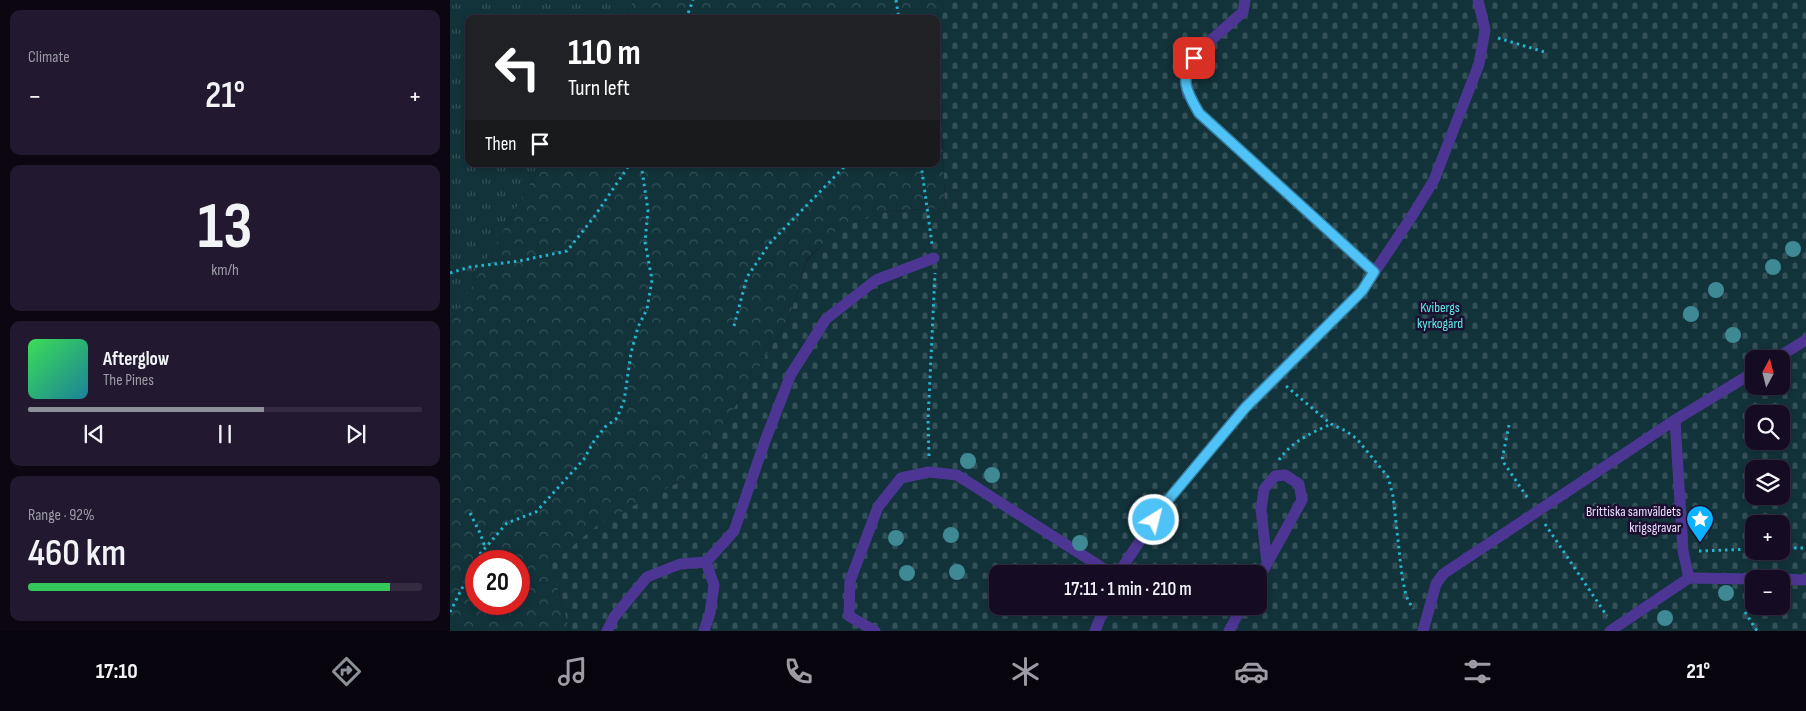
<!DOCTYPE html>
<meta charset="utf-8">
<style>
:root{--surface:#150b23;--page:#221930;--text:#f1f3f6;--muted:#9d9ba6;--line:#342b41;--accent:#8c9099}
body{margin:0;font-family:"Sofia Sans Condensed",sans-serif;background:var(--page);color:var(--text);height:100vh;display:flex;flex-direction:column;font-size:19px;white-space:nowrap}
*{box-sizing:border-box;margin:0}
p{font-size:16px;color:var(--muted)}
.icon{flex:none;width:28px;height:28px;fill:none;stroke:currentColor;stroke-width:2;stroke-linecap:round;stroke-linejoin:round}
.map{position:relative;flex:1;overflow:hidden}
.side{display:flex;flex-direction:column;gap:10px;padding:10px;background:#0c0613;width:450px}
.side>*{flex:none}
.banner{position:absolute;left:15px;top:15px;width:475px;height:152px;border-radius:10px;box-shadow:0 2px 8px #0003,0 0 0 1px var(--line);background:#202124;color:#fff;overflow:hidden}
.needle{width:32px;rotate:7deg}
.fabs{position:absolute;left:1295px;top:350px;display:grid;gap:10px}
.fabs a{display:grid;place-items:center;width:45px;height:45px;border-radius:10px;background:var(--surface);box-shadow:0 2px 8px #0003,0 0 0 1px var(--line);font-size:25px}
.speed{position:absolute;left:15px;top:550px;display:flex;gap:10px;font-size:25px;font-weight:700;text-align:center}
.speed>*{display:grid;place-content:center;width:65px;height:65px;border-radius:50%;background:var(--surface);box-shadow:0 2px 8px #0003,0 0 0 1px var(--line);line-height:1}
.speed .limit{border:8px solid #d22;background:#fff;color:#111}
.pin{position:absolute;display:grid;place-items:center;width:42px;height:42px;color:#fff;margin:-21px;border-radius:10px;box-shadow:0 2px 8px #0006}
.me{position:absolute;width:55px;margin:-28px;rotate:36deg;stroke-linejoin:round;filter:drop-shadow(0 0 4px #0008)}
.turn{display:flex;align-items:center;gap:18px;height:105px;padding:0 20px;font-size:22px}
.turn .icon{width:65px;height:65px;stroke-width:2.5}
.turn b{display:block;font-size:35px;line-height:42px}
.then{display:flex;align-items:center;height:48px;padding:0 20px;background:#0003;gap:10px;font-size:19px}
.big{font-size:38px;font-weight:600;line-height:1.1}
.side .card{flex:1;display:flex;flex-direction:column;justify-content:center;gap:8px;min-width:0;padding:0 18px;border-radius:10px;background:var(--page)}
.side .dial{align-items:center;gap:0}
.dial b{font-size:65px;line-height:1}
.song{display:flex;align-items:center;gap:15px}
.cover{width:60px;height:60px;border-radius:8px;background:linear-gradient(135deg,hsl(130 70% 55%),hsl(190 70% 35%))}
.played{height:5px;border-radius:2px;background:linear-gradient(90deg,var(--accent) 60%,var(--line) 60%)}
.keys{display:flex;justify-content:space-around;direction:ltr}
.heat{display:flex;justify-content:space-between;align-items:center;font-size:28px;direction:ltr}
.charge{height:8px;border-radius:4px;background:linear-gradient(90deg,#34c759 92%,var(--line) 0)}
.trip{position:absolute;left:539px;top:565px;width:278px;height:50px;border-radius:10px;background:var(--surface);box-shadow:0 2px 8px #0003,0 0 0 1px var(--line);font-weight:600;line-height:50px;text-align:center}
.tab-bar{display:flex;height:80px;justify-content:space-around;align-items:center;background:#08040e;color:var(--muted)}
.tab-bar .icon{width:35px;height:35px}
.tab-bar .current{color:var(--accent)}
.tab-bar b{font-size:22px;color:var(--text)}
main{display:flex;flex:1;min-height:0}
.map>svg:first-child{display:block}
</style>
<main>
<section class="side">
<div class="card"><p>Climate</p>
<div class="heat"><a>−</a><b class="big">21°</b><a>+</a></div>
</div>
<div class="card dial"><b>13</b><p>km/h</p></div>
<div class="card">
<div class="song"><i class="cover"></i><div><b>Afterglow</b><p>The Pines</p></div></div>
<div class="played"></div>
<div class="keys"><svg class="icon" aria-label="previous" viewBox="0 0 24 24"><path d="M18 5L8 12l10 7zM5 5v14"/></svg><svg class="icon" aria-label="pause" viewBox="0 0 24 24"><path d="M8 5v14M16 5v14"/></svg><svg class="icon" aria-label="next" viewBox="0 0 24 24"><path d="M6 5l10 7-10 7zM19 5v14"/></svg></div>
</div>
<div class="card"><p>Range · 92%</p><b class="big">460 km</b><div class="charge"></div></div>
</section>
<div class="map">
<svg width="1356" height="631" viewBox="0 0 1356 631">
<defs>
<pattern id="grass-tufts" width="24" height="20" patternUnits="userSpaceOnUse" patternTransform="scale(1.25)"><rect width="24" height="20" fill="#12333a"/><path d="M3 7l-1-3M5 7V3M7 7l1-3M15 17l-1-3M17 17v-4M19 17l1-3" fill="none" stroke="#345058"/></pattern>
<pattern id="forest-crowns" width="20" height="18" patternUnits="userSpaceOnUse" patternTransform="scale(1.25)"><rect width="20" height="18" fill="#12333a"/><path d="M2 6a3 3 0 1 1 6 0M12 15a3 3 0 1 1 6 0" fill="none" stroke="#345058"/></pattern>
<pattern id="cemetery-stones" width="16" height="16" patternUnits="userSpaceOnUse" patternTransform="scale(1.25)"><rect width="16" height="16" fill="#12333a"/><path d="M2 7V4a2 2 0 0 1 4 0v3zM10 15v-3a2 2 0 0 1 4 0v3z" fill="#345058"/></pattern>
</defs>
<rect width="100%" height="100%" fill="#1c0f2f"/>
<path fill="url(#grass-tufts)" d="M0,0H184L173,19H19V164H91L0,325Z"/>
<path fill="url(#forest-crowns)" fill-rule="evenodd" d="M184,0H487L495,208L438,211L390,228L357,259L339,318L243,476L221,486L101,564L120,631H0V325L91,164H486V19H173ZM26,561H69V604H26Z"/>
<path fill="url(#cemetery-stones)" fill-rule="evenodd" d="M487,0H1356V631H120L101,564L149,524L221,486L243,476L339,318L357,260L389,228L438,211L495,208ZM1304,359H1331V386H1304ZM1304,414H1331V441H1304ZM1304,469H1331V496H1304ZM1304,524H1331V551H1304ZM548,574H808V606H548ZM1304,579H1331V606H1304Z"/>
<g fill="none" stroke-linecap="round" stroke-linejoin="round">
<g stroke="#24b3cc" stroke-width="3" stroke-dasharray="2.5 4" stroke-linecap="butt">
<path d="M446,0L449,19"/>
<path d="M236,19L243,0"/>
<path d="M1048,38L1098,53"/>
<path d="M471,164L482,244"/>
<path d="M0,273L20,267L69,261L117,251L144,217L180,164"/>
<path d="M284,326L297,277L320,243L397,164"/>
<path d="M836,386L881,424L896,431L907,439L938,477L943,496L952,576L956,596L963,609"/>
<path d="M1059,425L1052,460L1079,500"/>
<path d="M479,456L478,420L485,273"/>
<path d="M829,460C841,442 861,433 881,424"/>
<path d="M20,513L30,533L35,547"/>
<path d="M1095,524L1157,616"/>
<path d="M1331,548H1356"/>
<path d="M1249,551L1304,549"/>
<path d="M0,612L29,555L57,523L86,512L134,459L144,441L155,427L167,418L174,401L181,353L188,327L197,309L202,280L195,242L198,210L191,164"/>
<path d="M1295,612L1307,631"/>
</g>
<g stroke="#4d3693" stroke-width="11">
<path d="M795,0L793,12L751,49L738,66L736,80L737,92L749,113L924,272"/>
<path d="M1325,359L1356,340"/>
<path d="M1225,420L1304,372"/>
<path d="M668,574L713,506L795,407L912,291L962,216L984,180L1029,64L1035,30L1028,0"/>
<path d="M1331,579L1356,580"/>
<path d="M808,580L852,500L849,484L835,475L825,476L814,489L811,510L817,563"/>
<path d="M157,631L164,617L197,577L230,564L256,562L284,531L315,441L341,374L376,319L426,280L484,258"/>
<path d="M254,631L260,613L264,585L256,562"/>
<path d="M425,631L399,616L400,581L428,507L451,478L479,472L507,475L651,567L664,574"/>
<path d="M645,631L655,606"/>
<path d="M779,631L792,606"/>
<path d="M973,631L986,584L993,574L1225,420L1233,551L1239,578"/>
<path d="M1160,631L1239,578L1304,579"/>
</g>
</g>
<g fill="#3f8994">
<circle cx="1343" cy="249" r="8"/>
<circle cx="1323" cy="267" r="8"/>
<circle cx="1266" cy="290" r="8"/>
<circle cx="1241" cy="314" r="8"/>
<circle cx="1283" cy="335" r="8"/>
<circle cx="518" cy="461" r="8"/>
<circle cx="542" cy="475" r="8"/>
<circle cx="501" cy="535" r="8"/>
<circle cx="446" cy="538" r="8"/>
<circle cx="630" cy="543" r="8"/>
<circle cx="507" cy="572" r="8"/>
<circle cx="457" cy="573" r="8"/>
<circle cx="1276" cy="593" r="8"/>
<circle cx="1215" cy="618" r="8"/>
</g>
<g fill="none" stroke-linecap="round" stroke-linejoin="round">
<g stroke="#337fa1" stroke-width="12">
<path id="route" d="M704,520L713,506L795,408L912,291L924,272L749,113C737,92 729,80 744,58"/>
</g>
<use href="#route" stroke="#4fc3f7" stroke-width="9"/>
</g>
<defs>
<g id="sight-pin" transform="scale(1.4375)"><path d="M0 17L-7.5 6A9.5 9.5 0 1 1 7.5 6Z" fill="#0ab2ff" stroke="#1c0f2f"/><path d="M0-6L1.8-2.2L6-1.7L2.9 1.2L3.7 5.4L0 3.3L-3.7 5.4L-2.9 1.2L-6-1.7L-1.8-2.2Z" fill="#fff"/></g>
</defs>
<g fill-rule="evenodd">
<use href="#sight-pin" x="1250" y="519"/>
</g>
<g text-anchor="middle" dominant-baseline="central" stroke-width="5" stroke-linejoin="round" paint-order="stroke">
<g font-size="14" fill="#5cece7" stroke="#1c0f2f">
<text x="990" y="307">Kvibergs<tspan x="990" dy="16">kyrkogård</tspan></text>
</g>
<g font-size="14" fill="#e9deff" stroke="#1c0f2f" text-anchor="end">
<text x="1231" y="511">Brittiska samväldets<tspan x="1231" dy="16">krigsgravar</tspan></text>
</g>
</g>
</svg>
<div class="fabs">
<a><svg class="needle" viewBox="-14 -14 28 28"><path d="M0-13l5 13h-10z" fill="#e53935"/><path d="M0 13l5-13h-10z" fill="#9d9ba6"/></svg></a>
<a><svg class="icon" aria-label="search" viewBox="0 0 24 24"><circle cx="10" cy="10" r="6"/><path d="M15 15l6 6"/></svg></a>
<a><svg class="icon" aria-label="layers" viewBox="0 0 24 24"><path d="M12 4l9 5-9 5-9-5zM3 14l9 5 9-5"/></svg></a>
<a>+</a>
<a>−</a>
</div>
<div class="speed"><div class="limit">20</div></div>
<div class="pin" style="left:744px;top:58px;background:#d93025"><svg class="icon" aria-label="arrive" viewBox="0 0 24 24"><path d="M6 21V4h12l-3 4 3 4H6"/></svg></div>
<svg class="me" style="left:704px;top:520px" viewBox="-20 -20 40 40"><circle r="17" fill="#4fc3f7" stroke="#fff" stroke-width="3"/><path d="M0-11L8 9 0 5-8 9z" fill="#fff"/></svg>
<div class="trip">17:11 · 1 min · 210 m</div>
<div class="banner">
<div class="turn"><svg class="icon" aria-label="left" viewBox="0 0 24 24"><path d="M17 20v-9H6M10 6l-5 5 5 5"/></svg><div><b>110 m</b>Turn left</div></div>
<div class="then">Then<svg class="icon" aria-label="arrive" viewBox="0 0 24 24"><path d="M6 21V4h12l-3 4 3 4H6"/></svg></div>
</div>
</div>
</main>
<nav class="tab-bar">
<b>17:10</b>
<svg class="icon current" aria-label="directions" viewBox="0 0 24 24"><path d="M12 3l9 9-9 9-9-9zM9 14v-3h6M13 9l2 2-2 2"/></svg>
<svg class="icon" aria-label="music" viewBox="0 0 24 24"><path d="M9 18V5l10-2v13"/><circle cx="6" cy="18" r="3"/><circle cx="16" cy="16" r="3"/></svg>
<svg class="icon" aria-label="phone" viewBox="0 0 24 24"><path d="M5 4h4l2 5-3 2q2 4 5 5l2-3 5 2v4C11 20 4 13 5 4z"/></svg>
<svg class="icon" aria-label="climate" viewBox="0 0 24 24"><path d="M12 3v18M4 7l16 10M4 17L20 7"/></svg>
<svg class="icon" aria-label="car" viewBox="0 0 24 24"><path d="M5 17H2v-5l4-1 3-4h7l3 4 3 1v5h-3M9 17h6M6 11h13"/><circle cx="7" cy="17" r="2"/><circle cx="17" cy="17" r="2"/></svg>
<svg class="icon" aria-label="filters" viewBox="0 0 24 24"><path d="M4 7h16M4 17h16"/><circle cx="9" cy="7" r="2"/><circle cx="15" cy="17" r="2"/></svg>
<b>21°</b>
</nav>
